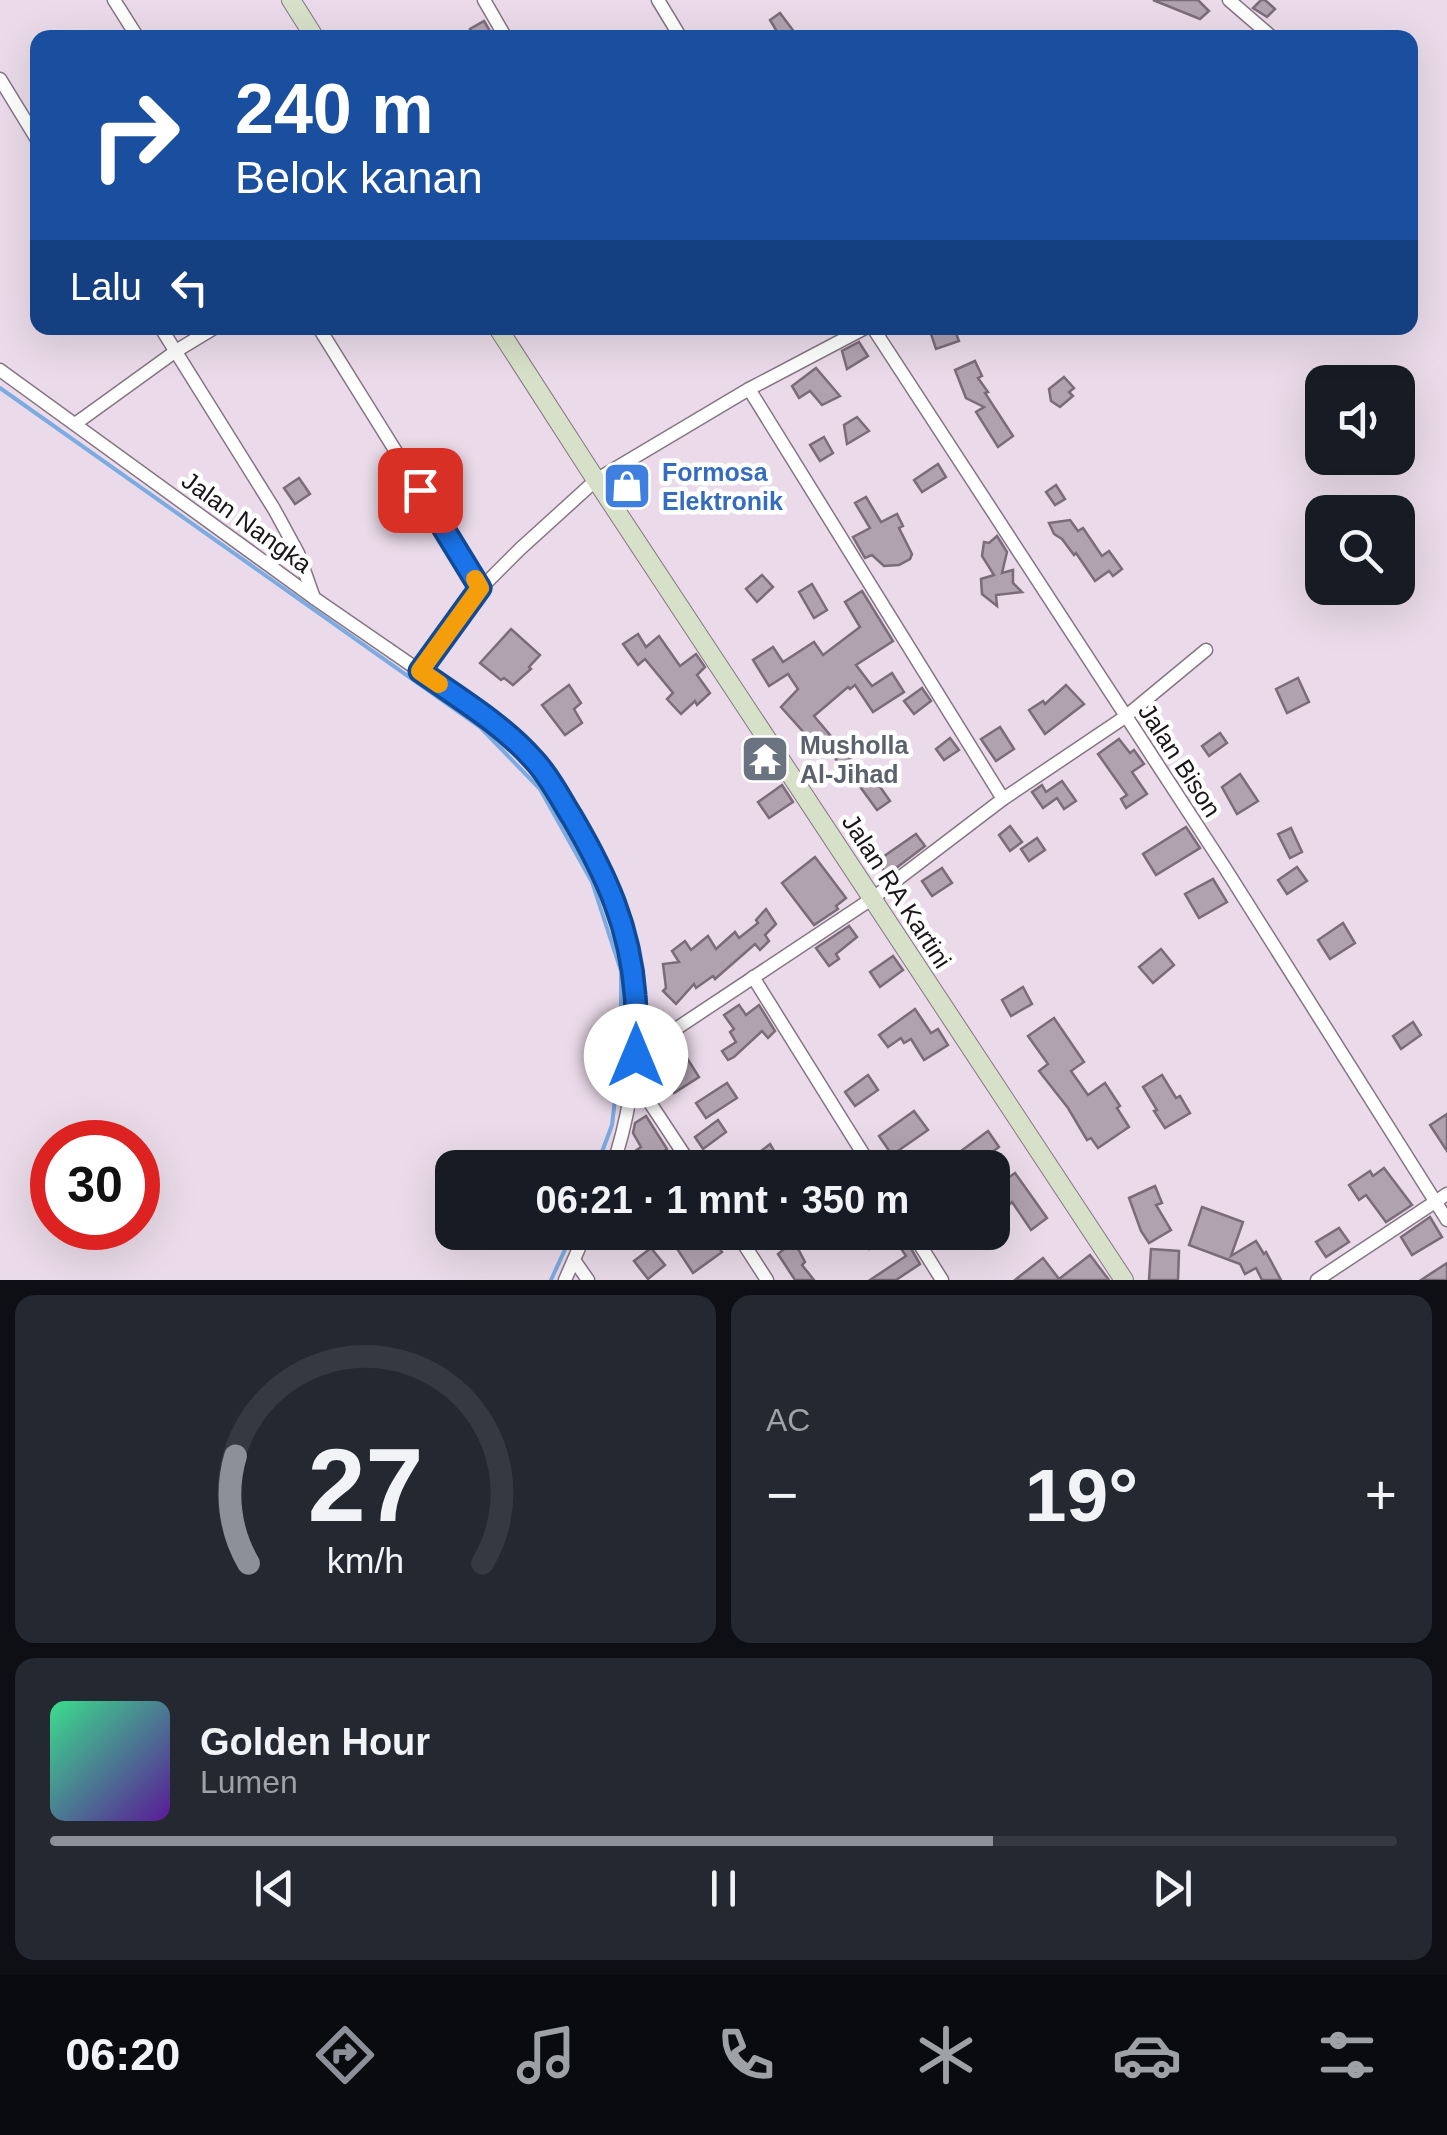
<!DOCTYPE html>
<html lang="id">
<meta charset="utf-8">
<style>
:root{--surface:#171b24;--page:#242831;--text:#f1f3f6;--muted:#9ea1a6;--line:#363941;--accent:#8c9099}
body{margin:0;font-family:Arial,sans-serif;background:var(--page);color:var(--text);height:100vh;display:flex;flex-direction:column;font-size:38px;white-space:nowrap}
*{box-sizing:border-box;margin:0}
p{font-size:32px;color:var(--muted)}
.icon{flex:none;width:55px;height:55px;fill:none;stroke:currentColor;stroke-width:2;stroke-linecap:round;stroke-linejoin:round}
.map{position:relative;height:1280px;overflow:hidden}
.sheet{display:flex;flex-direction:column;gap:15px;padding:15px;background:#0d0f14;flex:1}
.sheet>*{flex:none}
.top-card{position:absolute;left:30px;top:30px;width:1388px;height:305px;border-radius:20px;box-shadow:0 10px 40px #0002;background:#1a4fa0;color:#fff;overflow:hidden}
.tools{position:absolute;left:1305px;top:365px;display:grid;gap:20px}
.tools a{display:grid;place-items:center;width:110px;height:110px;border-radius:20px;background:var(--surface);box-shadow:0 10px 40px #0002;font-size:50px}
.speed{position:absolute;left:30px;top:1120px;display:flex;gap:20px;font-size:50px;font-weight:700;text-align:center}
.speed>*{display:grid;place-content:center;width:130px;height:130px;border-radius:50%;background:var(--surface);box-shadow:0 10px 40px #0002;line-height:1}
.speed .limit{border:15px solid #d22;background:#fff;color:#111}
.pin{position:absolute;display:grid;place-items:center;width:85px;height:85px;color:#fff;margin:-42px;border-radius:20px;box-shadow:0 5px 15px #0006}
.me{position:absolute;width:110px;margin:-55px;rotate:0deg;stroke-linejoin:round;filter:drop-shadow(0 0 8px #0008)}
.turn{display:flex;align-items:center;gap:35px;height:210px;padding:0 40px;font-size:45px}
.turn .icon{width:130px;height:130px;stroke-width:2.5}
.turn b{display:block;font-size:70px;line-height:85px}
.then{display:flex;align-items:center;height:95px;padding:0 40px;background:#0003;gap:20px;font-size:38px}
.big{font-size:75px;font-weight:800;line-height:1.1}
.sheet .card{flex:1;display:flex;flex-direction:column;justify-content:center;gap:15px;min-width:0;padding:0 35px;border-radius:20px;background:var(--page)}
.sheet .dial{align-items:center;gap:0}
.dial svg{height:260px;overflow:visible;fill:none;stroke:var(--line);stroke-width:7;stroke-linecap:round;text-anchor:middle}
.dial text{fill:var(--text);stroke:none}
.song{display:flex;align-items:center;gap:30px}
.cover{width:120px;height:120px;border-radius:15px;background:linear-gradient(135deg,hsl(150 70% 55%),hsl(270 70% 35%))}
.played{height:10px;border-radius:5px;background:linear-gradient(90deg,var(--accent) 70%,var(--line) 70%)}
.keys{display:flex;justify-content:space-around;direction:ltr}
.heat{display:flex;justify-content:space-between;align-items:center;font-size:55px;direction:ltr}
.sheet .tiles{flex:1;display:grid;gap:15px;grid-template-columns:1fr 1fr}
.card:last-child{grid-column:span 2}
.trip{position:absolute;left:435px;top:1150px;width:575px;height:100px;border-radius:20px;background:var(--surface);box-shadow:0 10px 40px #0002;font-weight:800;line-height:100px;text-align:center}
.tab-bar{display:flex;height:160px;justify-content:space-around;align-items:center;background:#090b0e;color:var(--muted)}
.tab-bar .icon{width:70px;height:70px}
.tab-bar .active{color:var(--accent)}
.tab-bar b{font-size:45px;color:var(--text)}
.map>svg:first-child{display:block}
</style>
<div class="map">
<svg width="1447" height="1280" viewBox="0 0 1447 1280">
<rect width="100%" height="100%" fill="#ebdbea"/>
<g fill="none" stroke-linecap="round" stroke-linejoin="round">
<g stroke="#7cabe1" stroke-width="4">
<path d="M0,388L480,727L540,789L592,882L621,971V1047L612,1125L596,1168"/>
<path d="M551,1280L573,1232"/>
</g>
</g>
<g fill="#b1a2b0" stroke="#7a6c79" stroke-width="2.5">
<path d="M1153,0H1198L1209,11L1200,19Z"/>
<path d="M1261,0H1265L1275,9L1267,17L1253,8Z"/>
<path d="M780,13L795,33L788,38H781L770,20Z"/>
<path d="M484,21L494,38H475L470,29Z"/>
<path d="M939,328H954L959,341L936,349L930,331Z"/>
<path d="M859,342L868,356L847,369L842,351Z"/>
<path d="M975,361L982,376L978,378L988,392L985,393L1013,436L998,447L976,412L984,407L966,398L955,370Z"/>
<path d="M816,368L840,396L822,405L810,391L799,398L792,386Z"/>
<path d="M1064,377L1074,388L1069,392L1073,396L1060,407L1051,401L1049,389Z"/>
<path d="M857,417L869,431L847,444L844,425Z"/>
<path d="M824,437L833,453L820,461L810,445Z"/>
<path d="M938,464L946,477L922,492L914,480Z"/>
<path d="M299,478L310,494L295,504L284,488Z"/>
<path d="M1056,485L1065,499L1055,505L1046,492Z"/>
<path d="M866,497L881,522L897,514L903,526L899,528L912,554L910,559L899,565L884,566L872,555L865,558L853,537L870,528L855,503Z"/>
<path d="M1070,520L1078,531L1083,528L1102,556L1109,551L1122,569L1113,576L1109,571L1095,581L1076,553L1074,555L1062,539L1054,534L1049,523Z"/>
<path d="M997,536L1007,552L1002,573L1013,570V583L1022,592L996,595L997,606L982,594L981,579L994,575L982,556L984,542L989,543Z"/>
<path d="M762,575L773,587L757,602L746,589Z"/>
<path d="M812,584L827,610L814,618L799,592Z"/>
<path d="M862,591L893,641L856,665L872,686L892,673L904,692L873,712L855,685L850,689L848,687L814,716L836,742L843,737L856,754L841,766L822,741L816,746L781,707L798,689L788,674L769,686L753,660L773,647L783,662L814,642L823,655L860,627L845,602Z"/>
<path d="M511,629L540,655L529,667L531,669L513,685L504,678L501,680L480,663Z"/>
<path d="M638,634L646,647L659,636L680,666L696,654L705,667L697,675L710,693L697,705L695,701L681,714L667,699L673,693L645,659L638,665L623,644Z"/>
<path d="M1298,678L1309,702L1287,713L1276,689Z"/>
<path d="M569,685L581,703L574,709L582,723L565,735L542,705Z"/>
<path d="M1066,685L1084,704L1045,734L1029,710L1043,701L1045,704Z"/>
<path d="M922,688L931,701L914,714L904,701Z"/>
<path d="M1000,727L1014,749L996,761L981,739Z"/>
<path d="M1220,733L1227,743L1209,756L1202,746Z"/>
<path d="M950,738L959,750L944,760L936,749Z"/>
<path d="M1119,739L1130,753L1134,750L1144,764L1132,772L1147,794L1126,808L1121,799L1127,795L1098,754Z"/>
<path d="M871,774L890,801L877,810L858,784Z"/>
<path d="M1240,774L1258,801L1237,814L1222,787Z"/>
<path d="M1062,781L1076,801L1064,809L1057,798L1043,808L1032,792L1042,785L1046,792Z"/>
<path d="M782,785L793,802L769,818L758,802Z"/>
<path d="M1010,826L1022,842L1010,851L999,835Z"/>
<path d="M1186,827L1200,848L1156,875L1143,854Z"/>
<path d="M1291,828L1302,852L1290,858L1278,834Z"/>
<path d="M916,834L925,846L887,875L877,861Z"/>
<path d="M1037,838L1045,850L1029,861L1021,849Z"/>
<path d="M815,857L846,898L836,906L838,909L814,925L782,883Z"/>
<path d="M1297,867L1307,881L1287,894L1278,880Z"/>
<path d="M942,868L952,883L932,896L922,881Z"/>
<path d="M1213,879L1227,902L1199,918L1185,894Z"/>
<path d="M766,909L776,924L765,935L769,941L760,950L755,944L715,979L713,976L696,988L694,984L676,1004L663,991L666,988L663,964L679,962L672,951L685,941L691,950L708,936L716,949L735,932L739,938L758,923L756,920Z"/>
<path d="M1343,923L1355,943L1330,959L1318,940Z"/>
<path d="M849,926L857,937L836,954L839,959L829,966L816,948Z"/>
<path d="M1161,949L1174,965L1153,983L1139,967Z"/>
<path d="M893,956L903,970L880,987L870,972Z"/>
<path d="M1023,987L1032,1004L1011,1016L1002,1000Z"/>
<path d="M739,1005L746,1015L759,1005L775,1031L768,1038L762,1031L734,1057L728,1060L722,1051L736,1042L730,1032L734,1029L724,1015Z"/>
<path d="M915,1009L931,1033L938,1029L948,1045L924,1060L911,1039L904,1043L901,1038L888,1047L879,1035Z"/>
<path d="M1054,1018L1084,1062L1071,1071L1088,1095L1105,1083L1120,1106L1117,1108L1129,1127L1098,1148L1091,1138L1087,1140L1068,1108L1039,1071L1048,1064L1028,1036Z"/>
<path d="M1413,1022L1421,1035L1401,1049L1393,1036Z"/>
<path d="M685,1055L699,1077L674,1093L660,1071Z"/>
<path d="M868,1075L878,1090L855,1106L845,1092Z"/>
<path d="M1162,1075L1176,1098L1180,1096L1190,1113L1165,1128L1154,1111L1157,1110L1143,1087Z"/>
<path d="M727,1083L737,1098L706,1118L696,1103Z"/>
<path d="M914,1111L928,1130L892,1155L879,1136Z"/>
<path d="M1447,1114V1151L1430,1125Z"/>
<path d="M646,1116L667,1149L662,1153L671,1168H646L635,1151L641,1147L633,1133L635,1123Z"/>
<path d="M718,1120L726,1132L703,1149L695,1137Z"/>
<path d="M988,1131L999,1147L991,1153L1008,1178L1015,1173L1047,1218L1031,1230L1012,1202L1009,1205L1006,1202L992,1213V1168H973L961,1151Z"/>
<path d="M770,1144L776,1154L783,1168H769L766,1162L762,1165L756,1155Z"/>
<path d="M1384,1168L1412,1205L1386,1222L1366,1195L1359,1200L1349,1185L1370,1171L1373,1176Z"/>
<path d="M1155,1186L1162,1203L1156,1205L1171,1230L1149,1243L1141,1231L1129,1198Z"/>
<path d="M1202,1207L1243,1222L1231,1256L1256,1241L1264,1254L1266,1252L1281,1280H1262L1256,1268L1245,1274L1240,1264L1189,1245Z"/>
<path d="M1430,1217L1442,1237L1412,1255L1401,1237Z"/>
<path d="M1339,1228L1349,1242L1326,1257L1316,1242Z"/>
<path d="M666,1232H707L722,1252L693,1273Z"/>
<path d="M856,1232H890L869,1249Z"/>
<path d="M794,1241L805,1262L802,1265L814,1280H795L778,1254Z"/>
<path d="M909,1245L920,1264L896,1280H870L906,1256L902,1250Z"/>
<path d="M651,1248L665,1265L648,1279L634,1261Z"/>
<path d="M1151,1249L1179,1251L1178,1280H1149Z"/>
<path d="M1090,1255L1109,1280H1015L1043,1258L1059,1279Z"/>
<path d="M1447,1263V1280H1421Z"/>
</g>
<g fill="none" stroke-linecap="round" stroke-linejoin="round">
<g stroke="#847683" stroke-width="15">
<g id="street">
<path d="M114,0L138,38"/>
<path d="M484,0L506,38"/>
<path d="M658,0L681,38"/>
<path d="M1229,0L1273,38"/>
<path d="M0,79L38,141"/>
<path d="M161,328L274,509L298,553L314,598"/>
<path d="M319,328L481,588"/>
<path d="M873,328L1225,868L1447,1220"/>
<path d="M0,370L314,598L478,711C498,727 520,743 536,762C553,782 565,805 578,827C586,840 595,853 601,867C645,960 645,1071 612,1168"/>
<path d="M749,389L1003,799"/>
<path d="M75,424L176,351L214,328"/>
<path d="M420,671L481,588L520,549L596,480L749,389L865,328"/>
<path d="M753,977L872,1168"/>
<path d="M635,1056L873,898L1003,799L1125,717L1206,650"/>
<path d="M633,1077L693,1168"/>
<path d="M736,1232L767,1280"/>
<path d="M912,1232L942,1280"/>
<path d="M574,1260L588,1280"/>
<path d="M565,1280L586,1232"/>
<path d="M1317,1280L1447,1194"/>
</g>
</g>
<g stroke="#847683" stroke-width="20">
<g id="secondary">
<path d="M291,0L315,38"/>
<path d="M498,328L596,480L1124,1280"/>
</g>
</g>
<use href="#street" stroke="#fff" stroke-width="12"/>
<use href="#secondary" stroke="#d7e0c8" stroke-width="18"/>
</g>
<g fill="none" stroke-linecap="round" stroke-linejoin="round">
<g stroke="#114b97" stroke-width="25">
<path id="route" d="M420,490L480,588L420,671C460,699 502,724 534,760C550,777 560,798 572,817C606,875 630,927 635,995C637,1015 635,1036 636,1056"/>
</g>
<use href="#route" stroke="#1a73e8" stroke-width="18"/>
<path stroke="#f59e0b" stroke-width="18" d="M439,684L420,671L480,588L475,579"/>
</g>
<defs>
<g id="shop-square" transform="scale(2.5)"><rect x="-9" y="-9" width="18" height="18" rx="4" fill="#3f7fe0" stroke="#fff"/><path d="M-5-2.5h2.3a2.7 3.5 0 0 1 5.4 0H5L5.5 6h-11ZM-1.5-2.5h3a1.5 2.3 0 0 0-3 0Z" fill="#fff"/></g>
<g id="temple-square" transform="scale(2.5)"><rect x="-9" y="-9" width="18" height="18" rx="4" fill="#6b7280" stroke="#fff"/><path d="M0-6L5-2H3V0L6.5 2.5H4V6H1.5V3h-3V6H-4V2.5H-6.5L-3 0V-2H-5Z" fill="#fff"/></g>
</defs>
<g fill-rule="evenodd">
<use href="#shop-square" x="627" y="486"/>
<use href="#temple-square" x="765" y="759"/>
</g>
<g text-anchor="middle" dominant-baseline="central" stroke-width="9" stroke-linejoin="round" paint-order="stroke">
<g font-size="25" font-weight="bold" fill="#366cbe" stroke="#fff" text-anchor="start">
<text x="662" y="472">Formosa<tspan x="662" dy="29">Elektronik</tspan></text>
</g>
<g font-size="25" fill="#1a1419" stroke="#fff">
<text transform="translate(247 522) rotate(36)">Jalan Nangka</text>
<text transform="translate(1180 760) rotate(57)">Jalan Bison</text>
<text transform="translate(897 891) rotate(57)">Jalan RA Kartini</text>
</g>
<g font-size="25" font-weight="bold" fill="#5b616d" stroke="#fff" text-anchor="start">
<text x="800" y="745">Musholla<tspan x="800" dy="29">Al-Jihad</tspan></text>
</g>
</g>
</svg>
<div class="tools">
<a><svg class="icon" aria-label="sound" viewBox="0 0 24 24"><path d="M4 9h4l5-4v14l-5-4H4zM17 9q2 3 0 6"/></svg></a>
<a><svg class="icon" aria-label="search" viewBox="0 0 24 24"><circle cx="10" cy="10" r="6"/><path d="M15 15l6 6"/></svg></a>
</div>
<div class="speed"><div class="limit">30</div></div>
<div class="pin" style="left:420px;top:490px;background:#d93025"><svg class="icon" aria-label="arrive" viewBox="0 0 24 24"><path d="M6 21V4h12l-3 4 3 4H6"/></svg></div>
<svg class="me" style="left:636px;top:1056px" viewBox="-20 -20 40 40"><circle r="19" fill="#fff"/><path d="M0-13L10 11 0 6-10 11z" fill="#1a73e8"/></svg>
<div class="trip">06:21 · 1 mnt · 350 m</div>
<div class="top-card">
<div class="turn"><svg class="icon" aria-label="right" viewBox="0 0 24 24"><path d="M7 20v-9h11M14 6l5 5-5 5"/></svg><div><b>240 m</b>Belok kanan</div></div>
<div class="then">Lalu<svg class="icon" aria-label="left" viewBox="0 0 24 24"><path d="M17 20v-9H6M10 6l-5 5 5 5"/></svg></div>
</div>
</div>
<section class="sheet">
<div class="tiles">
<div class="card dial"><svg viewBox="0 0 100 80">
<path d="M14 69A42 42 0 1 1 86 69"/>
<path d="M14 69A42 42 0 0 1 10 36" stroke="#8c9099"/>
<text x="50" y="56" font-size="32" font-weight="700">27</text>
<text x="50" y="72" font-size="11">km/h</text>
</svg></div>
<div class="card"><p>AC</p>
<div class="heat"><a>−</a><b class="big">19°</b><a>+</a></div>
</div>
<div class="card">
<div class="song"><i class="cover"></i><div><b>Golden Hour</b><p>Lumen</p></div></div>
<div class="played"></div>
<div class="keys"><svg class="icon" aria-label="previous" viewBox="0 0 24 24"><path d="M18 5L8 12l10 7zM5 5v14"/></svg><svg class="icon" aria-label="pause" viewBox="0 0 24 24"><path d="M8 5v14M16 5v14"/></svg><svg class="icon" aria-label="next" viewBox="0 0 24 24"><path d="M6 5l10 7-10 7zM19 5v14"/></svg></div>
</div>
</div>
</section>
<nav class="tab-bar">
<b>06:20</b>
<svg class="icon active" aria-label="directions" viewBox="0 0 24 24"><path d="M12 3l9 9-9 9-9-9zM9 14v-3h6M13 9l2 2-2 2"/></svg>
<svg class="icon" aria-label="music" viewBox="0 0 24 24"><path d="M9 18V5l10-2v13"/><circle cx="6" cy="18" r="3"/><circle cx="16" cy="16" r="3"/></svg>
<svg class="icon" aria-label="phone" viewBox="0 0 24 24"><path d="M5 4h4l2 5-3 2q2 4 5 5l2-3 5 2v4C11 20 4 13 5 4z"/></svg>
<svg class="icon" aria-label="climate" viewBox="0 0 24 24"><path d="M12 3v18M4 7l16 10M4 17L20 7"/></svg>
<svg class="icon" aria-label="car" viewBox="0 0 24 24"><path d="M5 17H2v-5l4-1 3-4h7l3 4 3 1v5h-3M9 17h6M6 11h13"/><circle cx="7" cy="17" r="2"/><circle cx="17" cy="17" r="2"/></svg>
<svg class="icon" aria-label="filters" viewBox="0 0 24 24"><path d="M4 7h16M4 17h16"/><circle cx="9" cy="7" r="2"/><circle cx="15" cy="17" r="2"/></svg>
</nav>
